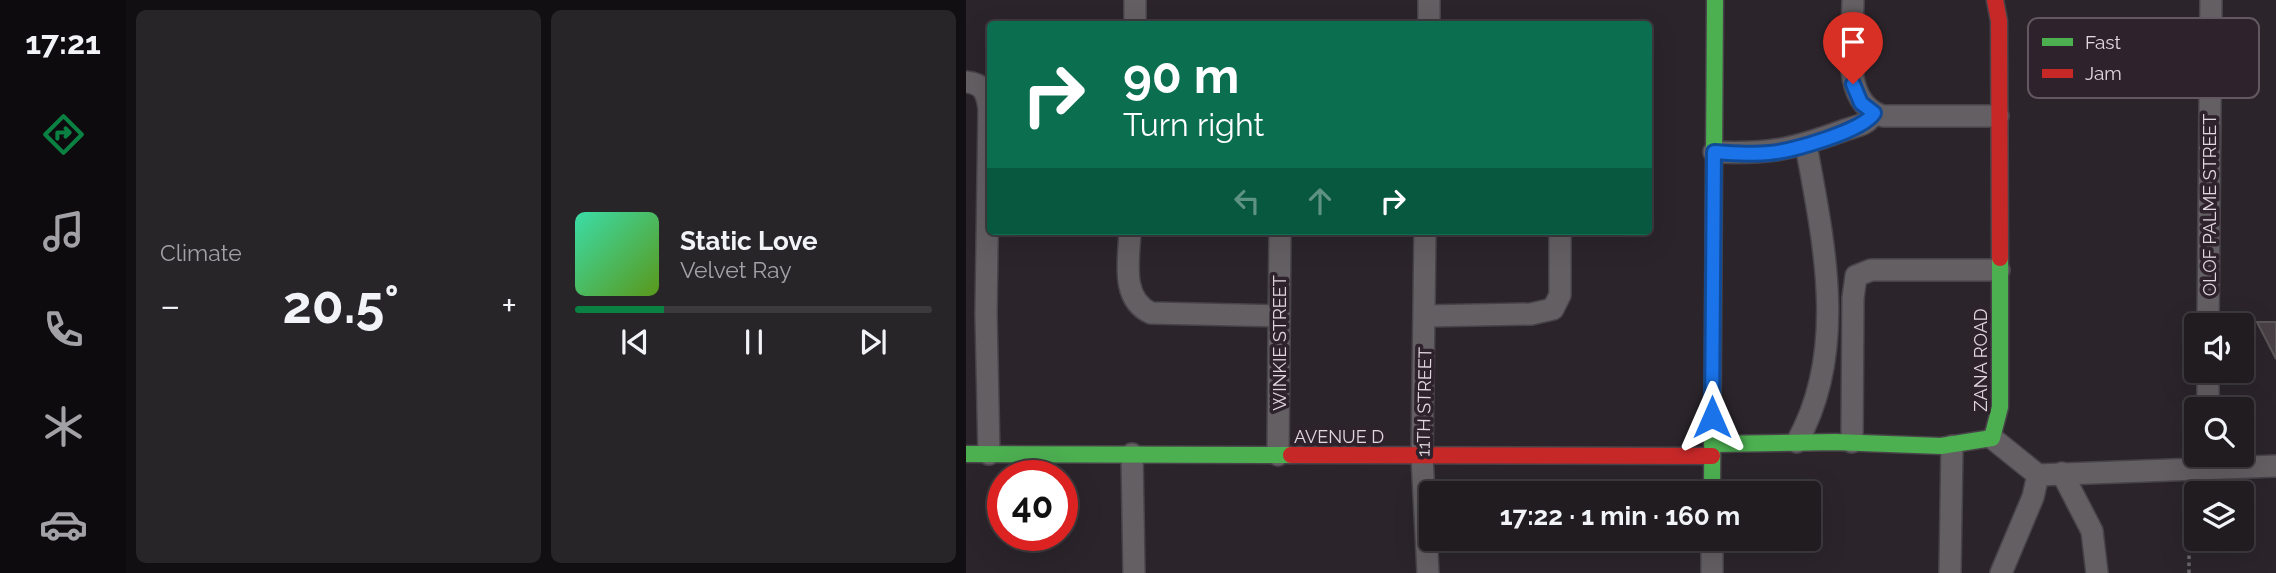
<!DOCTYPE html>
<meta charset="utf-8">
<style>
:root{--surface:#201c20;--page:#282529;--text:#f1f3f6;--muted:#a2a1a5;--line:#3d3a3e;--accent:#0b8043}
body{margin:0;font-family:Raleway,sans-serif;background:var(--page);color:var(--text);height:100vh;display:flex;flex-direction:column;font-size:26px;white-space:nowrap}
*{box-sizing:border-box;margin:0}
p{font-size:23px;color:var(--muted)}
.icon{flex:none;width:38px;height:38px;fill:none;stroke:currentColor;stroke-width:2;stroke-linecap:round;stroke-linejoin:round}
.map{position:relative;flex:1;overflow:hidden}
.sheet{display:flex;flex-direction:column;gap:10px;padding:10px;background:#120f12;width:840px}
.sheet>*{flex:none}
.guide{position:absolute;left:21px;top:21px;width:665px;height:214px;border-radius:7px;box-shadow:0 7px 28px #0002,0 0 0 2px var(--line);background:#0b6e4f;color:#fff;overflow:hidden}
.buttons{position:absolute;left:1218px;top:313px;display:grid;gap:14px}
.buttons a{display:grid;place-items:center;width:70px;height:70px;border-radius:7px;background:var(--surface);box-shadow:0 7px 28px #0002,0 0 0 2px var(--line);font-size:35px}
.speed{position:absolute;left:21px;top:460px;display:flex;gap:14px;font-size:35px;font-weight:700;text-align:center}
.speed>*{display:grid;place-content:center;width:91px;height:91px;border-radius:50%;background:var(--surface);box-shadow:0 7px 28px #0002,0 0 0 2px var(--line);line-height:1}
.speed .limit{border:10px solid #d22;background:#fff;color:#111}
.pin{position:absolute;display:grid;place-items:center;width:60px;height:60px;color:#fff;margin:-72px -30px;border-radius:50% 50% 50% 0;rotate:-45deg;box-shadow:0 0 7px #0007}
.pin .icon{rotate:45deg}
.me{position:absolute;width:77px;margin:-38px;rotate:0deg;stroke-linejoin:round;filter:drop-shadow(0 0 5px #0008)}
.turn{display:flex;align-items:center;gap:24px;height:147px;padding:0 21px;font-size:32px}
.turn .icon{width:91px;height:91px;stroke-width:2.5}
.turn b{display:block;font-size:49px;line-height:60px}
.lanes{display:flex;align-items:center;height:66px;padding:0 21px;background:#0003;justify-content:center;gap:35px;direction:ltr}
.lanes .off{opacity:.35}
.big{font-size:52px;font-weight:700;line-height:1.1}
.sheet .card{flex:1;display:flex;flex-direction:column;justify-content:center;gap:10px;min-width:0;padding:0 24px;border-radius:10px;background:var(--page)}
.song{display:flex;align-items:center;gap:21px}
.cover{width:84px;height:84px;border-radius:10px;background:linear-gradient(135deg,hsl(160 70% 55%),hsl(90 70% 35%))}
.played{height:7px;border-radius:4px;background:linear-gradient(90deg,var(--accent) 25%,var(--line) 25%)}
.keys{display:flex;justify-content:space-around;direction:ltr}
.heat{display:flex;justify-content:space-between;align-items:center;font-size:38px;direction:ltr}
.sheet .tiles{flex:1;display:grid;gap:10px;grid-template-columns:repeat(2,1fr)}
.trip{position:absolute;left:453px;top:481px;width:402px;height:70px;border-radius:7px;background:var(--surface);box-shadow:0 7px 28px #0002,0 0 0 2px var(--line);font-weight:700;line-height:70px;text-align:center}
main{display:flex;flex:1;min-height:0}
.tab-bar{display:flex;flex-direction:column;width:126px;justify-content:space-around;align-items:center;background:#0d0b0d;color:var(--muted)}
.tab-bar .icon{width:49px;height:49px}
.tab-bar .on{color:var(--accent)}
.tab-bar b{font-size:32px;color:var(--text)}
.map>svg:first-child{display:block}
</style>
<main>
<nav class="tab-bar">
<b>17:21</b>
<svg class="icon on" aria-label="directions" viewBox="0 0 24 24"><path d="M12 3l9 9-9 9-9-9zM9 14v-3h6M13 9l2 2-2 2"/></svg>
<svg class="icon" aria-label="music" viewBox="0 0 24 24"><path d="M9 18V5l10-2v13"/><circle cx="6" cy="18" r="3"/><circle cx="16" cy="16" r="3"/></svg>
<svg class="icon" aria-label="phone" viewBox="0 0 24 24"><path d="M5 4h4l2 5-3 2q2 4 5 5l2-3 5 2v4C11 20 4 13 5 4z"/></svg>
<svg class="icon" aria-label="climate" viewBox="0 0 24 24"><path d="M12 3v18M4 7l16 10M4 17L20 7"/></svg>
<svg class="icon" aria-label="car" viewBox="0 0 24 24"><path d="M5 17H2v-5l4-1 3-4h7l3 4 3 1v5h-3M9 17h6M6 11h13"/><circle cx="7" cy="17" r="2"/><circle cx="17" cy="17" r="2"/></svg>
</nav>
<section class="sheet">
<div class="tiles">
<div class="card"><p>Climate</p>
<div class="heat"><a>−</a><b class="big">20.5°</b><a>+</a></div>
</div>
<div class="card">
<div class="song"><i class="cover"></i><div><b>Static Love</b><p>Velvet Ray</p></div></div>
<div class="played"></div>
<div class="keys"><svg class="icon" aria-label="previous" viewBox="0 0 24 24"><path d="M18 5L8 12l10 7zM5 5v14"/></svg><svg class="icon" aria-label="pause" viewBox="0 0 24 24"><path d="M8 5v14M16 5v14"/></svg><svg class="icon" aria-label="next" viewBox="0 0 24 24"><path d="M6 5l10 7-10 7zM19 5v14"/></svg></div>
</div>
</div>
</section>
<div class="map">
<svg width="1310" height="573" viewBox="0 0 1310 573">
<defs>
<filter id="shadow"><feDropShadow dx="8" dy="4.5" stdDeviation="0" flood-color="#0009"/></filter>
</defs>
<rect width="100%" height="100%" fill="#2b252b"/>
<path fill="#484144" stroke="#5b5456" stroke-width="2" filter="url(#shadow)" d="M1291,322H1310V359Z"/>
<g fill="none" stroke-linecap="round" stroke-linejoin="round">
<g stroke="#484348" stroke-width="24">
<g id="street">
<path d="M887,0C887,36 873,103 917,116H1032"/>
<path d="M169,24V0"/>
<path d="M463,24V0"/>
<path d="M0,82C17,83 21,93 23,109L20,314L23,454"/>
<path d="M748,152C803,154 824,150 876,131C889,126 901,126 908,113"/>
<path d="M164,231C163,259 154,299 185,313L312,316"/>
<path d="M459,231L456,456L462,573"/>
<path d="M459,316L565,314L587,309L594,295V231"/>
<path d="M1242,326L1245,0"/>
<path d="M1242,410V371"/>
<path d="M1026,438L1072,475L1310,466"/>
<path d="M831,442C882,351 858,243 840,145"/>
<path d="M886,442L887,298L890,276L905,270H1033"/>
<path d="M166,454L168,573"/>
<path d="M312,455L314,231"/>
<path d="M1096,473L1126,531L1131,573"/>
<path d="M746,539V573"/>
<path d="M984,573L986,446"/>
<path d="M1035,573L1067,497L1072,475"/>
</g>
</g>
<g stroke="#484348" stroke-width="19">
<g id="fast">
<path d="M746,444L869,442L975,446L1026,438L1034,407V258"/>
<path d="M0,454L325,455"/>
<path d="M746,494L749,0"/>
</g>
</g>
<g stroke="#484348" stroke-width="19">
<g id="jam">
<path d="M1029,0L1033,21L1034,258"/>
<path d="M325,455L746,456"/>
</g>
</g>
<path stroke="#686468" stroke-width="3.5" stroke-dasharray="3.5 3.5" stroke-linecap="butt" d="M1223,573V490"/>
<use href="#street" stroke="#635f63" stroke-width="21"/>
<use href="#fast" stroke="#4caf50" stroke-width="16"/>
<use href="#jam" stroke="#c62828" stroke-width="16"/>
</g>
<g fill="none" stroke-linecap="round" stroke-linejoin="round">
<g stroke="#114b97" stroke-width="18">
<path id="route" d="M746,417L748,152C766,153 785,155 803,153C826,151 897,131 908,113L895,103L887,84"/>
</g>
<use href="#route" stroke="#1a73e8" stroke-width="12"/>
</g>
<g text-anchor="middle" dominant-baseline="central" stroke-width="7" stroke-linejoin="round" paint-order="stroke">
<g font-size="18" fill="#e0d7df" stroke="#2e222d">
<text transform="translate(1243 205) rotate(-90)">OLOF PALME STREET</text>
<text transform="translate(313 343) rotate(-90)">WINKIE STREET</text>
<text transform="translate(1014 360) rotate(-90)">ZANA ROAD</text>
<text transform="translate(458 402) rotate(-89)">11TH STREET</text>
<text x="373" y="436">AVENUE D</text>
</g>
</g>
<rect x="1062" y="18" width="231" height="80" rx="10" fill="#2e222d" stroke="#635862" stroke-width="2"/>
<rect x="1076" y="38" width="31" height="8" fill="#4caf50"/>
<rect x="1076" y="69" width="31" height="9" fill="#c62828"/>
<g font-size="19" fill="#e0d7df">
<text x="1119" y="49">Fast</text>
<text x="1119" y="80">Jam</text>
</g>
</svg>
<div class="buttons">
<a><svg class="icon" aria-label="sound" viewBox="0 0 24 24"><path d="M4 9h4l5-4v14l-5-4H4zM17 9q2 3 0 6"/></svg></a>
<a><svg class="icon" aria-label="search" viewBox="0 0 24 24"><circle cx="10" cy="10" r="6"/><path d="M15 15l6 6"/></svg></a>
<a><svg class="icon" aria-label="layers" viewBox="0 0 24 24"><path d="M12 4l9 5-9 5-9-5zM3 14l9 5 9-5"/></svg></a>
</div>
<div class="speed"><div class="limit">40</div></div>
<div class="pin" style="left:887px;top:84px;background:#d93025"><svg class="icon" aria-label="arrive" viewBox="0 0 24 24"><path d="M6 21V4h12l-3 4 3 4H6"/></svg></div>
<svg class="me" style="left:746px;top:417px" viewBox="-20 -20 40 40"><path d="M0-17L14 15 0 8-14 15z" fill="#1a73e8" stroke="#fff" stroke-width="4"/></svg>
<div class="trip">17:22 · 1 min · 160 m</div>
<div class="guide">
<div class="turn"><svg class="icon" aria-label="right" viewBox="0 0 24 24"><path d="M7 20v-9h11M14 6l5 5-5 5"/></svg><div><b>90 m</b>Turn right</div></div>
<div class="lanes"><svg class="icon off" aria-label="left" viewBox="0 0 24 24"><path d="M17 20v-9H6M10 6l-5 5 5 5"/></svg><svg class="icon off" aria-label="ahead" viewBox="0 0 24 24"><path d="M12 20V5M6 11l6-6 6 6"/></svg><svg class="icon" aria-label="right" viewBox="0 0 24 24"><path d="M7 20v-9h11M14 6l5 5-5 5"/></svg></div>
</div>
</div>
</main>
